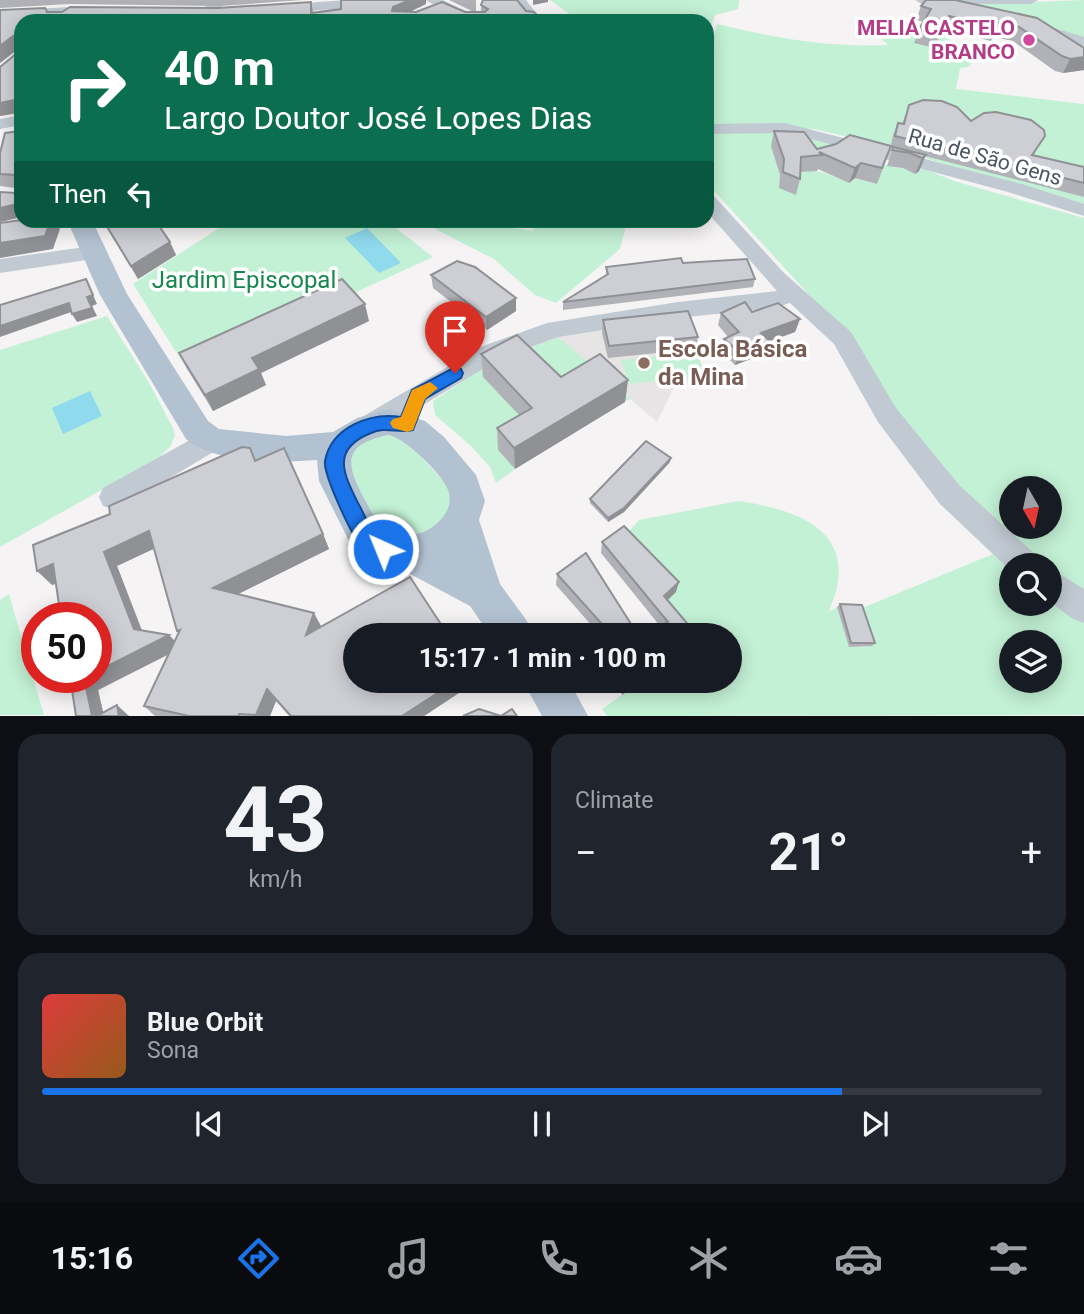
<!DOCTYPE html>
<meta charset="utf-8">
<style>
:root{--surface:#171b24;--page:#20242c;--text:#f1f3f6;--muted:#9ea1a6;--line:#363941;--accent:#1a73e8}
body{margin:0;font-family:Roboto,sans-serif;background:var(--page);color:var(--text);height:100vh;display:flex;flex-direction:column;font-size:26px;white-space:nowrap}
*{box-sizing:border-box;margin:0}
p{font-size:23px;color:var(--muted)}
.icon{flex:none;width:38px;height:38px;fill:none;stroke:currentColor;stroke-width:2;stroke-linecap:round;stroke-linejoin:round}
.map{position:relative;height:716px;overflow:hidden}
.side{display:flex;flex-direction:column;gap:18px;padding:18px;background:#0d0f14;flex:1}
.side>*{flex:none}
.guide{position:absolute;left:14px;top:14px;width:700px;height:214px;border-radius:21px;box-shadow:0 4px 18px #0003;background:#0b6e4f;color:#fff;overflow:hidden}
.needle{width:46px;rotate:171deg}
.tools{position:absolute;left:999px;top:476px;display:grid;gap:14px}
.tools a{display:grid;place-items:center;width:63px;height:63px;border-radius:50%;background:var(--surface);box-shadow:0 4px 18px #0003;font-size:35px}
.speed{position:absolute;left:21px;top:602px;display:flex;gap:14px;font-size:35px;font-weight:700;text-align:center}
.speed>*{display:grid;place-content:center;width:91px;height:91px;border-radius:50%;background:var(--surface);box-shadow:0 4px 18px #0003;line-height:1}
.speed .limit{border:10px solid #d22;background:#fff;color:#111}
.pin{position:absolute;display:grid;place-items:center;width:60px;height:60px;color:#fff;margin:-72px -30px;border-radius:50% 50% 50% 0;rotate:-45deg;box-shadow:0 0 7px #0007}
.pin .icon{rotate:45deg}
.me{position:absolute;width:77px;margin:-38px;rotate:316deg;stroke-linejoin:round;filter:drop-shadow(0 0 5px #0008)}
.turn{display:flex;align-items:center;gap:24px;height:147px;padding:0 35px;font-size:32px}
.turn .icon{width:91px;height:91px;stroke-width:2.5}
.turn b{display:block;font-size:49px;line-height:60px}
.then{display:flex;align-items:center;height:66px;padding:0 35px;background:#0003;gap:14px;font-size:26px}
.big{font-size:52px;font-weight:700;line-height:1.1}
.side .card{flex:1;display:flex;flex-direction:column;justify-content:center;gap:10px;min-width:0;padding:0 24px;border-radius:21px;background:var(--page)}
.side .dial{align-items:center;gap:0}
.dial b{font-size:91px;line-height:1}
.song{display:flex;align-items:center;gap:21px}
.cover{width:84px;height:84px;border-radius:10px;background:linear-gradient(135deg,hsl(0 70% 55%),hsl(30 70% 35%))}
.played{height:7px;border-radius:4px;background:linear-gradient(90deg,var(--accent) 80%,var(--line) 80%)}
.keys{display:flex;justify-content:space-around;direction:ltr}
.heat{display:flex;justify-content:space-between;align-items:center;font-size:38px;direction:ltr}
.side .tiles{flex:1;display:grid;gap:18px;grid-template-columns:1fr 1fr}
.card:last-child{grid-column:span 2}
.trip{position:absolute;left:343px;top:623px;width:399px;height:70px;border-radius:35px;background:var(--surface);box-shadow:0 4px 18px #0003;font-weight:700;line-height:70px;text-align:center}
.tabs{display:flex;height:112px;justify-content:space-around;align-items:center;background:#090b0e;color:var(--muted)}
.tabs .icon{width:49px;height:49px}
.tabs .active{color:var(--accent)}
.tabs b{font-size:32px;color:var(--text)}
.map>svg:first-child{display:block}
</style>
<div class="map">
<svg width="1084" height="716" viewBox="0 0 1084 716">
<rect width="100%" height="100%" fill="#f5f3f3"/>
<path fill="#e6e4e5" d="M599,326L696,349L705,375L673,389L657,422L555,335Z"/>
<g fill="#c3f1d5" fill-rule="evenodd">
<path d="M550,0H739L738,9L715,15L707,39V21H579Z"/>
<path d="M1084,0V40L1061,30L960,5Z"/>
<path d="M717,24C774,38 829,48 888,45L871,29C903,29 948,34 976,51V58L968,67L960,68L956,89L1084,104V209L888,146L814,129L751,127L707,130V63Z"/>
<path d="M707,133H792L850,148L831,159L772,146L780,175L779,188C807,163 817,169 849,183L855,178L876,184L884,165L903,168L915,174L922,168L954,181L1084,218V608L1050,583V565H1025L950,495L834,322L707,183ZM1012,488H1050V527H1012Z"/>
<path d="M309,220L354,226L374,221H387L433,257L187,369L133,284L230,221Z"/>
<path d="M614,220L627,222L620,249L556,303L535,295L494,259L437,230L426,221H476L532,231L538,221Z"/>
<path d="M107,316L148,381L173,428L175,436L170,447L158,458L0,547V350Z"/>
<path d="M558,337L631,399L532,430L499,451L515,469L496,483L490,467L472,447L435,415L433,401L492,362Z"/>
<path d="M696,352L705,375L629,384L621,360Z"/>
<path d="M391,435L406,441L451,489L449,517L415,539L384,533L348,475L347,460L363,440Z"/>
<path d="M739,501C783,508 846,522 838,581C837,591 832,602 829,612L837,607L849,647L872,646L860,609L993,554L1011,568L1012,604H1050V598L1084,623V715L607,716L602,709L642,681H730V635H685L623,538L639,520ZM1012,642H1050V681H1012Z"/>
<path d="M9,594L41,705L44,715H0V600Z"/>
</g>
<g fill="#90daee">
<path d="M367,228L401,263L379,273L345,238Z"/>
<path d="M90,391L102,416L63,434L52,408Z"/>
</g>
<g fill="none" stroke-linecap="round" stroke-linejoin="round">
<g fill="#c1cad2" fill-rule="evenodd">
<path d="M212,0H227C213,18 200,21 178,21L203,9Z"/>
<path d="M345,0L380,2L373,6L280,13L273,9L280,5Z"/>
<path d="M425,0H443L486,21H467Z"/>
<path d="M512,0H526L542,21H528Z"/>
<path d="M915,0H1038L1031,4H922Z"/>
<path d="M70,7L77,11L67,21H52L56,16L0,19V11Z"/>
<path d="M1028,20L1084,37V46L1023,27L1021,24L1023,21Z"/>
<path d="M21,115V125L0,129V119Z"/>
<path d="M785,123L1022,184L1084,204V216L1008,192L807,138L785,133L707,134V124Z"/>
<path d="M707,194L714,196L784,273L851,332L896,408L960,486L1036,555L1040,565H1012V572L940,504L878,422L834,344L790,303L772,308L678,318L558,337L501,358L380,431L371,434L362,431L358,424L362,417L483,346L547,323L678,302L777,291L707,212Z"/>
<path d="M21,220H72L62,226L0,235V223Z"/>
<path d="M326,220H346V221L343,225H329Z"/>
<path d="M92,246L100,248L103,253L100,258L0,273V259Z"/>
<path d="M210,429L220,432L223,440L220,448L123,506L113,509L103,506L99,497L103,488Z"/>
<path d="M1050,568L1084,589V623L1073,619L1050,602Z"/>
</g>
<g fill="#b3c2d1" fill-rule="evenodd">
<path d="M67,220H92L127,294L208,421L219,429L286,436L333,432L357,418L389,409L425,421L444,437L476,475L485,501L479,520L500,584L527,621L533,635H490L470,606L399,568L381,565L360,555L348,539L319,481L317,460C278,463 217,464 186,439L100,295ZM389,435C405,438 446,477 449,493C452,506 445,517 435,525C428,531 420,534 411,535C384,538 376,521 365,500C345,464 342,444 389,435Z"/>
<path d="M523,681H569L588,716H542Z"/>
</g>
</g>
<g fill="#b0b2b7" fill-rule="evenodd">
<path d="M0,0H303L220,6L70,4L0,8Z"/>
<path d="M341,0H426V4L409,12H416L442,2L465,12H474L449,0H476V12H481V5L483,0H517L526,11L534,12L542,21H21V113L0,116V67L17,53V50L0,63V10L45,8L47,12H62L70,7L217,8L311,2L314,13L341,9Z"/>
<path d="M955,0L1084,48V70L1063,73L1055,71L1013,41L993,37L991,41L943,29L935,48L914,43L919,29L924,22L916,20L921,6Z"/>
<path d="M909,105L971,121L1045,136L1033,156L1084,167V197L925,156L919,171L915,174L903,168L887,166L893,148L891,147L877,184L855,178L849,183L818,169L817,171L801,172L800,179L796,195L779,188L780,175L771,146L774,131L817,149L891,146L893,135L898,123L902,124Z"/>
<path d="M21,131V217L0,222V192L15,193V188L0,186V153Z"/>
<path d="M102,220H155L176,255L138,279Z"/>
<path d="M499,220H518L516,225L499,223Z"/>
<path d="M606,267L755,279L753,287L563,310V302L606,276Z"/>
<path d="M431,275L516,311L487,330L433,288Z"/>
<path d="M752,312L800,319L795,332L770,341L766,353L735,365L721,351L724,339L728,337L718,325L721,313Z"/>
<path d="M603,320L698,337L696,349L608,358L602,333Z"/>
<path d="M369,321L261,373L266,385L213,411L187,369L179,353Z"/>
<path d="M481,354L561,377L628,380L625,402L515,469L498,450L497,428L519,415L483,377Z"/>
<path d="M250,448L256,460L323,534L329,549L238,594L321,627L474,683L424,716H289L276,701L270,716H155L144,706L169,654L98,690L103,712L129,716H76L56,584L52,585L110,514ZM154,548L177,631L179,633L175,641L169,635L142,630L117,566Z"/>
<path d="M670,462L624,512L608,522L590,503V499Z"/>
<path d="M602,542L676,592L668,600L697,635H642L660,626L601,553Z"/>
<path d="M557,574L638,635H600L556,585Z"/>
<path d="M840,604L875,643L872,646L849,647L837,607Z"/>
<path d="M617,681H642L622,695Z"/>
</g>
<g fill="#909195">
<path d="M410,0H426V4L395,19L392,11L393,7Z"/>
<path d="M533,0H548V2L533,5Z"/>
<path d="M13,36L19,48L0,63V46Z"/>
<path d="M1084,57V70L1063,73L1070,59Z"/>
<path d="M14,100L21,112L0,116V103Z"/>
<path d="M926,155L919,171L915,174L922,158Z"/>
<path d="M861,163L855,178L849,183L855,168Z"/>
<path d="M13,205L21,217L0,222V208Z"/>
<path d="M51,220H56L60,229L53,249L0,258V243Z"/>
<path d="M170,242L176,255L138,279L131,266Z"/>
<path d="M86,279L97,304L92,306L97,316L77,322L72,314L87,297Z"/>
<path d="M516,298V311L487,330L486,317Z"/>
<path d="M69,303L74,311L0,337V326Z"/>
<path d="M365,304L369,321L261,373L266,385L213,411L205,395L252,358Z"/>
<path d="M800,319L795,332L770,341L766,353L735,365L739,352L761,333Z"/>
<path d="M628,380L625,402L515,469L514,448Z"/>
<path d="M671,458L670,462L624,512L608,522V518Z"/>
<path d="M149,531L160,546L117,566L146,642L134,629L104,552Z"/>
<path d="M323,534L329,549L222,602L213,588Z"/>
<path d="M53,564L67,578L52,585L37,571Z"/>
<path d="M679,582L676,592L661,606L664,596Z"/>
<path d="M314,613L321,626L306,635Z"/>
<path d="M169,635L181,648L98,690L104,716H92L84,678L96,677V672Z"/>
<path d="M456,681H473L474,683L424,716H402Z"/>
<path d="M631,681H642L622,695L624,686Z"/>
<path d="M267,689L276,701L270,716H257Z"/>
<path d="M117,705L129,716H119Z"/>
</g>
<g fill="#cdcfd5" stroke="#909195" stroke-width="2">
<path d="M341,0H410L393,7L392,11L416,12L442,2L465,12H485L488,9L481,5L483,0H517L526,11L534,12L542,21H21V102L17,103L14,100L0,103V67L17,53V37L13,36L0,46V10L45,8L47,12H62L70,7L217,8L311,2V13L341,9Z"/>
<path d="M926,0H955L1037,18L1084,48V57L1070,59L1062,56L1019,27L999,23L997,27L949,16L941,34L919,29L931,9L921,6Z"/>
<path d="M923,100L942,101L957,107L971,121L984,113L996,112L1031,120L1044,130L1045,136L1032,155L1084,167V183L895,136L898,123L904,124L909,105Z"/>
<path d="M21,131V205H13L0,208V192L15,193V175L0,174V153L5,133Z"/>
<path d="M774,131L804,132L817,149L836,144L850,135L891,146L882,168L861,163L855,168L819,152L822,155L801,157L800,179L783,172L784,159Z"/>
<path d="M893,147L926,155L922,158L910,153L892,150Z"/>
<path d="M21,220H51L45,236L0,243V223Z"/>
<path d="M103,220H155L170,242L131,266Z"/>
<path d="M681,258L683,263L747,259L755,279L563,302L608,274L606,267Z"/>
<path d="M457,261L475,267L516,298L486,317L431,275Z"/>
<path d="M86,279L93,295L87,297L92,308L72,314L69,303L0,326V305Z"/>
<path d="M342,279L365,304L252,358L259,369L205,395L179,353Z"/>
<path d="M745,302L752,312L778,303L800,319L761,333L770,341L739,352L724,339L739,332L721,313Z"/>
<path d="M688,311L698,337L609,346L603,320Z"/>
<path d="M517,335L561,377L600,354L628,380L514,448L497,428L532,408L481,354Z"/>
<path d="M646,441L671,458L624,508L608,518L590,499Z"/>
<path d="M242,447L250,448L255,461L284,448L323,534L213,588L314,613L306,635L410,577L448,635H355V681H456L402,716H291L267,689L256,715L239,714V716H189L144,706L180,630L177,631L149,531L104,552L134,629L169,635L96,672V618H61L53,564L37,571L33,545L110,514L109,506Z"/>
<path d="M624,526L679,582L664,596L697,635H680L679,634L677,635H642L668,622L602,542Z"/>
<path d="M586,553L638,635H605L601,623L557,574Z"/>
<path d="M840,604L862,605L875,643H851Z"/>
<path d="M70,677H85L84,678L92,716H76Z"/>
<path d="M622,681H631L624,686Z"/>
<path d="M117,705L119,716H97Z"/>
<path d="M479,709L501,716H463Z"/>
<path d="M512,709L517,716H501Z"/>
</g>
<path fill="#1a73e8" stroke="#114b97" stroke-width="2" d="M455,367L461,369L463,373L461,378L425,399L413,430C399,434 385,426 371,433C331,449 343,473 358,503C363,511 367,524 374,531C380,539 389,539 393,549L390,555L383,558C376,555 366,550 360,544C351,534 323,474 325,461C331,427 371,412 401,417L412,390Z"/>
<path fill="#f59e0b" d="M430,382L438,388L425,399L413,430L407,432L393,428L390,423L393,419L401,417L412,390Z"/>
<circle fill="#d1479c" stroke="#fff" stroke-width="2.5" cx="1029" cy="40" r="7"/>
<circle fill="#8d6e63" stroke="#fff" stroke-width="2.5" cx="644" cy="363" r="7"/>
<g text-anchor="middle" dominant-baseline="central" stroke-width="7" stroke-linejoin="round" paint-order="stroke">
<g font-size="21" font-weight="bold" fill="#b23c85" stroke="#fff" text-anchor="end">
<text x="1015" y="28">MELIÁ CASTELO<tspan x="1015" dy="24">BRANCO</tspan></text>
</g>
<g font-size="21" fill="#4a5661" stroke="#fff">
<text transform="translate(985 157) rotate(16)">Rua de São Gens</text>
</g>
<g font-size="24" fill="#17864f" stroke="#fff">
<text x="244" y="280">Jardim Episcopal</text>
</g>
<g font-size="24" font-weight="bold" fill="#785e54" stroke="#fff" text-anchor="start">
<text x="658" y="349">Escola Básica<tspan x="658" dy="28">da Mina</tspan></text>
</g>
</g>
</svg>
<div class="tools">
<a><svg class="needle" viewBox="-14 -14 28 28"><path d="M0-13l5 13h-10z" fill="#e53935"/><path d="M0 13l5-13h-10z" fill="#9ea1a6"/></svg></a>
<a><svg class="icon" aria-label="search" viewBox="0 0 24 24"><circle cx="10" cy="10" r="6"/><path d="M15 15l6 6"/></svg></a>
<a><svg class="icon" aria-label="layers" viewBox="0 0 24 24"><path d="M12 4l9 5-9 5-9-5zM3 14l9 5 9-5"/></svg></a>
</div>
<div class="speed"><div class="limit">50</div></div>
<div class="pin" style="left:455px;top:373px;background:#d93025"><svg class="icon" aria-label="arrive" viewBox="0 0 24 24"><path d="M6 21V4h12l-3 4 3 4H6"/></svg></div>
<svg class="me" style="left:383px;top:549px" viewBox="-20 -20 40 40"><circle r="17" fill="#1a73e8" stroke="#fff" stroke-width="3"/><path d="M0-11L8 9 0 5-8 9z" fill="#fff"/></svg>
<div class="trip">15:17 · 1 min · 100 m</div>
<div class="guide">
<div class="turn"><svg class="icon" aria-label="right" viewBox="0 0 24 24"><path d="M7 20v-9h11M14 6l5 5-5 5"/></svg><div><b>40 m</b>Largo Doutor José Lopes Dias</div></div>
<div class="then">Then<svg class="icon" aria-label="left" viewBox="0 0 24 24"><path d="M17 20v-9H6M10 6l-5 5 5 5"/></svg></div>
</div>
</div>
<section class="side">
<div class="tiles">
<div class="card dial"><b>43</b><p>km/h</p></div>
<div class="card"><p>Climate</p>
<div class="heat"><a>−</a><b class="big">21°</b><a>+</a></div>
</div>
<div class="card">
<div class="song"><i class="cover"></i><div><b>Blue Orbit</b><p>Sona</p></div></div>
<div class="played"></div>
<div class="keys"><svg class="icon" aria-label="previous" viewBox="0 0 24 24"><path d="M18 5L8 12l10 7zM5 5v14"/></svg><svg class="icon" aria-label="pause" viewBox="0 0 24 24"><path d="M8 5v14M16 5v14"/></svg><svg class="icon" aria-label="next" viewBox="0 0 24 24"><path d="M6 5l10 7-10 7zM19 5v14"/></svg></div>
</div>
</div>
</section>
<nav class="tabs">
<b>15:16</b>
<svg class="icon active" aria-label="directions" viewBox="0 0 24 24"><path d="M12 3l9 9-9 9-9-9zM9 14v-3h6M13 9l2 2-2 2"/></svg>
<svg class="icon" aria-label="music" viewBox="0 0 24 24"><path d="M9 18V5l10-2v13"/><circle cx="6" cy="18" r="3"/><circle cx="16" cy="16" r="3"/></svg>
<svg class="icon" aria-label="phone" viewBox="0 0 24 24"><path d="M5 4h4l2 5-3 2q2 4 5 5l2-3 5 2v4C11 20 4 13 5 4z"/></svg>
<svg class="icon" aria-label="climate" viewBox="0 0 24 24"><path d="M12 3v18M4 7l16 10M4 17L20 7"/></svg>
<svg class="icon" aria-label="car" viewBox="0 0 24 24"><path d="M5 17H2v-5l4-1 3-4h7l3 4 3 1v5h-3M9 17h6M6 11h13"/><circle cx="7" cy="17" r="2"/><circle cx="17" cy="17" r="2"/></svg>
<svg class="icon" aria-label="filters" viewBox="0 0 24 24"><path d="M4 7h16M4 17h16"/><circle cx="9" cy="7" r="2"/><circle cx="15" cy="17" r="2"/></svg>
</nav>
